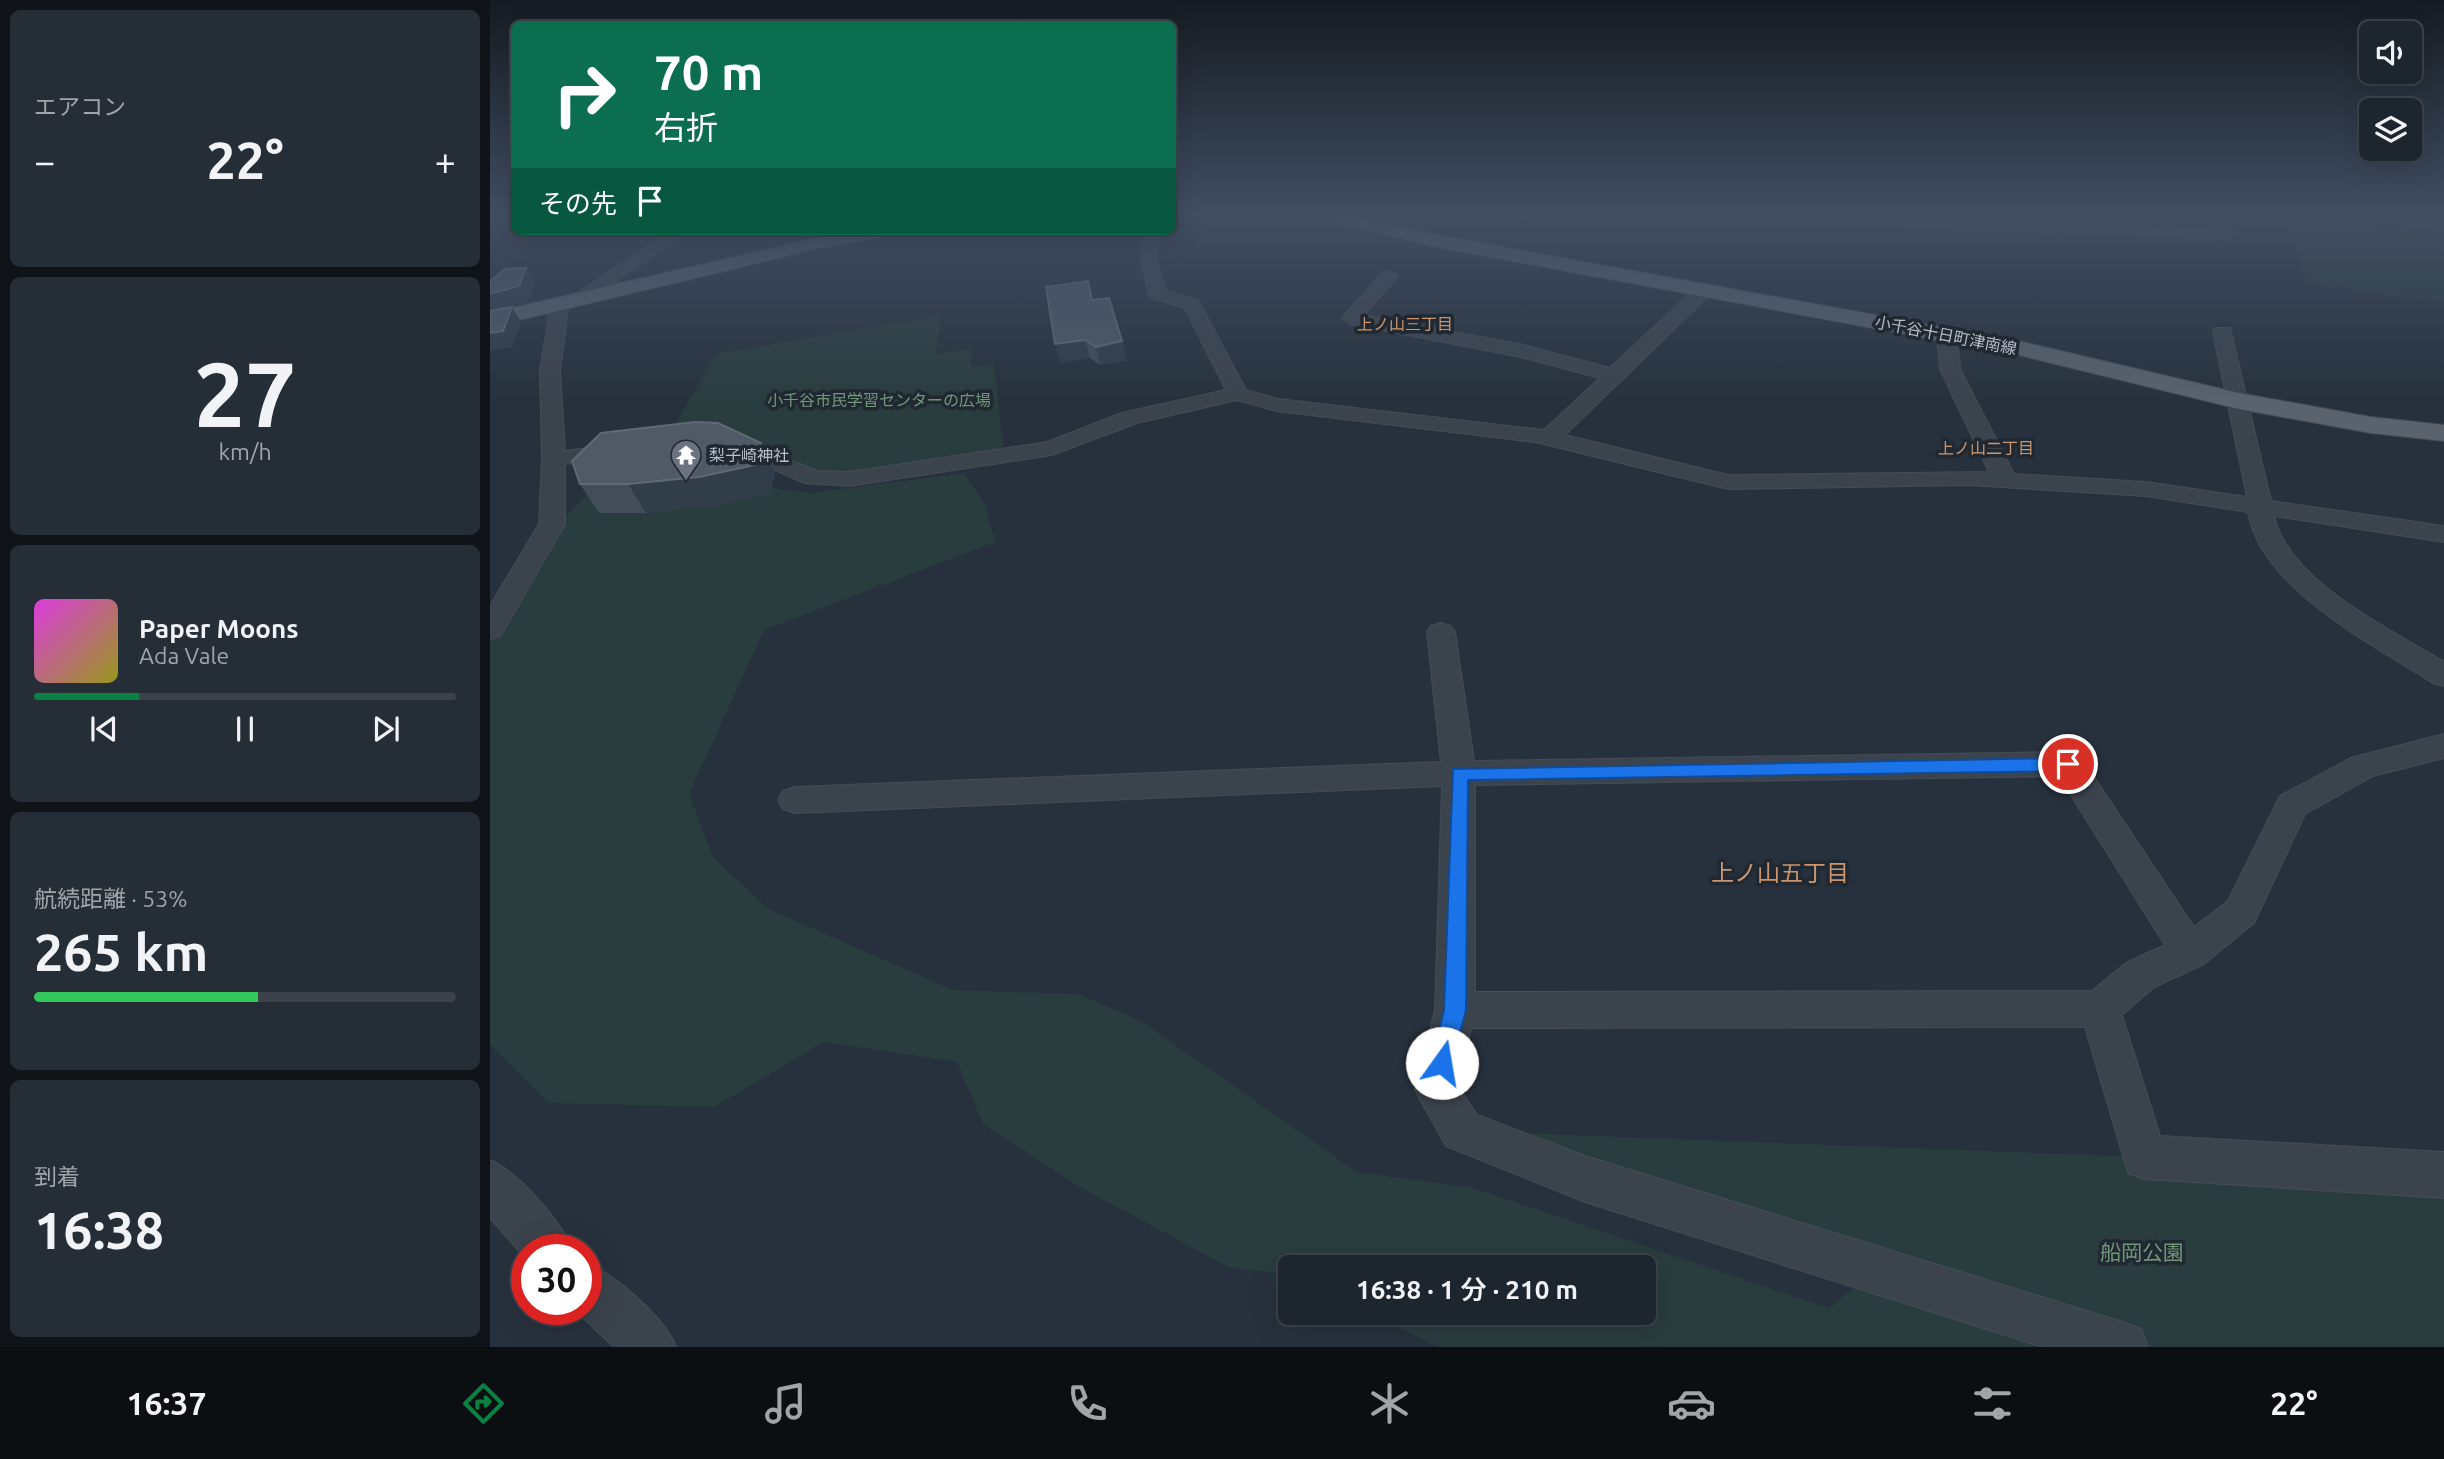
<!DOCTYPE html>
<html lang="ja">
<meta charset="utf-8">
<style>
:root{--surface:#1d252e;--page:#252d36;--text:#f1f3f6;--muted:#a0a5aa;--line:#3b424a;--accent:#0b8043}
body{margin:0;font-family:Ubuntu,"Noto Sans JP",sans-serif;background:var(--page);color:var(--text);height:100vh;display:flex;flex-direction:column;font-size:26px;white-space:nowrap}
*{box-sizing:border-box;margin:0}
p{font-size:23px;color:var(--muted)}
.icon{flex:none;width:38px;height:38px;fill:none;stroke:currentColor;stroke-width:2;stroke-linecap:round;stroke-linejoin:round}
.map{position:relative;flex:1;overflow:hidden}
.drawer{display:flex;flex-direction:column;gap:10px;padding:10px;background:#101419;width:490px}
.drawer>*{flex:none}
.banner{position:absolute;left:21px;top:21px;width:665px;height:214px;border-radius:10px;box-shadow:0 7px 28px #0002,0 0 0 2px var(--line);background:#0b6e4f;color:#fff;overflow:hidden}
.controls{position:absolute;left:1869px;top:21px;display:grid;gap:14px}
.controls a{display:grid;place-items:center;width:63px;height:63px;border-radius:10px;background:var(--surface);box-shadow:0 7px 28px #0002,0 0 0 2px var(--line);font-size:35px}
.speed{position:absolute;left:21px;top:1234px;display:flex;gap:14px;font-size:35px;font-weight:700;text-align:center}
.speed>*{display:grid;place-content:center;width:91px;height:91px;border-radius:50%;background:var(--surface);box-shadow:0 7px 28px #0002,0 0 0 2px var(--line);line-height:1}
.speed .limit{border:10px solid #d22;background:#fff;color:#111}
.pin{position:absolute;display:grid;place-items:center;width:60px;height:60px;color:#fff;margin:-30px;border:4px solid #fff;border-radius:50%;box-shadow:0 2px 7px #0007}
.me{position:absolute;width:77px;margin:-38px;rotate:13deg;stroke-linejoin:round;filter:drop-shadow(0 0 5px #0008)}
.turn{display:flex;align-items:center;gap:24px;height:147px;padding:0 28px;font-size:32px}
.turn .icon{width:91px;height:91px;stroke-width:2.5}
.turn b{display:block;font-size:49px;line-height:60px}
.then{display:flex;align-items:center;height:66px;padding:0 28px;background:#0003;gap:14px;font-size:26px}
.big{font-size:52px;font-weight:600;line-height:1.1}
.drawer .widget{flex:1;display:flex;flex-direction:column;justify-content:center;gap:10px;min-width:0;padding:0 24px;border-radius:10px;background:var(--page)}
.drawer .dial{align-items:center;gap:0}
.dial b{font-size:91px;line-height:1}
.song{display:flex;align-items:center;gap:21px}
.cover{width:84px;height:84px;border-radius:10px;background:linear-gradient(135deg,hsl(300 70% 55%),hsl(60 70% 35%))}
.played{height:7px;border-radius:4px;background:linear-gradient(90deg,var(--accent) 25%,var(--line) 25%)}
.keys{display:flex;justify-content:space-around;direction:ltr}
.heat{display:flex;justify-content:space-between;align-items:center;font-size:38px;direction:ltr}
.charge{height:10px;border-radius:5px;background:linear-gradient(90deg,#34c759 53%,var(--line) 0)}
.trip{position:absolute;left:788px;top:1255px;width:378px;height:70px;border-radius:10px;background:var(--surface);box-shadow:0 7px 28px #0002,0 0 0 2px var(--line);font-weight:600;line-height:70px;text-align:center}
.tabs{display:flex;height:112px;justify-content:space-around;align-items:center;background:#0c0f12;color:var(--muted)}
.tabs .icon{width:49px;height:49px}
.tabs .on{color:var(--accent)}
.tabs b{font-size:32px;color:var(--text)}
main{display:flex;flex:1;min-height:0}
.map>svg:first-child{display:block}
</style>
<main>
<section class="drawer">
<div class="widget"><p>エアコン</p>
<div class="heat"><a>−</a><b class="big">22°</b><a>+</a></div>
</div>
<div class="widget dial"><b>27</b><p>km/h</p></div>
<div class="widget">
<div class="song"><i class="cover"></i><div><b>Paper Moons</b><p>Ada Vale</p></div></div>
<div class="played"></div>
<div class="keys"><svg class="icon" aria-label="previous" viewBox="0 0 24 24"><path d="M18 5L8 12l10 7zM5 5v14"/></svg><svg class="icon" aria-label="pause" viewBox="0 0 24 24"><path d="M8 5v14M16 5v14"/></svg><svg class="icon" aria-label="next" viewBox="0 0 24 24"><path d="M6 5l10 7-10 7zM19 5v14"/></svg></div>
</div>
<div class="widget"><p>航続距離 · 53%</p><b class="big">265 km</b><div class="charge"></div></div>
<div class="widget"><p>到着</p><b class="big">16:38</b></div>
</section>
<div class="map">
<svg width="1954" height="1347" viewBox="0 0 1954 1347">
<rect width="100%" height="100%" fill="#27313d"/>
<g fill="#293c3e">
<path d="M1792,215L1954,236V303L1817,283Z"/>
<path d="M451,315L446,354L482,349L481,367L504,364L514,455L345,479L173,446L226,354Z"/>
<path d="M124,466L320,493L474,473L496,506L505,542L274,630L199,794L223,857L278,909L463,990L588,994L651,1021L867,1172L979,1187L1339,1308L1388,1267L972,1131L1654,1157L1954,1175V1347H947L881,1313L1153,1312V1267H800V1274L740,1268L590,1187L493,1124L467,1062L334,1042L224,1107L59,1103L0,1044V629L66,527Z"/>
</g>
<g fill="none" stroke-linecap="round" stroke-linejoin="round">
<g stroke="#444c56" stroke-width="2">
<g id="minor">
<path d="M1261,214H1378L1726,230L1721,214H1737L1744,235L1736,240L1269,219Z"/>
<path d="M181,231H200L92,304L79,303L70,370L75,451L126,444L137,451L126,458L75,464V524L14,630L10,636L0,639V606L49,524L52,459L50,370L61,303L70,298L77,300Z"/>
<path d="M655,231H671L666,257L676,291L708,300L756,390L788,399L1054,430L1110,378L1031,357L861,324L852,318L893,272L899,271L908,276L874,315L1033,345L1120,368L1208,286H1220L1223,290L1220,294L1075,435L1238,475L1499,472L1450,369L1447,334L1457,328L1467,334L1470,369L1524,474L1656,482L1757,497L1723,332L1726,328H1740L1781,501L1954,526V542L1784,516C1799,582 1900,629 1954,662V686L1943,683C1883,644 1771,589 1758,512L1656,496L1479,485L1238,489L1045,442L787,411L747,400L647,423L562,455L359,486L315,483L234,448L231,443L242,436L327,471L359,472L557,442L632,413L736,390L695,308L662,298L659,294L650,257Z"/>
<path d="M951,623L961,626L965,632L984,761L1578,752L1590,756L1704,927L1738,901L1790,796L1861,758L1954,734V758L1883,776L1815,814L1764,923L1714,964L1664,987L1632,1015L1670,1136L1954,1152V1198L1654,1179L1638,1173L1595,1027L981,1028L968,1086L987,1115L1095,1156L1633,1322L1651,1329L1658,1347H1553L1095,1202L956,1146L925,1090L945,1010L952,786L305,813L293,809L288,800L293,791L305,787L951,762L937,632L941,626ZM1569,776L1675,945L1636,963L1602,991L985,992V785Z"/>
<path d="M0,1160C28,1172 71,1221 83,1250H37V1260L0,1218Z"/>
<path d="M96,1263C126,1275 174,1317 186,1347H124L84,1309H96Z"/>
</g>
</g>
<g stroke="#444c56" stroke-width="2">
<g id="major">
<path d="M825,214H859L952,236L1533,342L1749,393L1881,417L1954,425V441L1881,433L1749,409L1533,356L952,248L827,218Z"/>
<path d="M358,231H402L392,237L330,248L0,327V313Z"/>
</g>
</g>
<use href="#minor" fill="#3b434d" fill-rule="evenodd"/>
<use href="#major" fill="#59626d" fill-rule="evenodd"/>
</g>
<g fill="#434d5a">
<path d="M1855,214H1954V232L1856,216Z"/>
<path d="M602,300L637,360L610,365L600,358L570,363Z"/>
<path d="M285,472L280,493L225,506L156,513H109L90,484Z"/>
</g>
<g fill="#323d4a">
<path d="M84,231H126L87,236Z"/>
<path d="M36,268L45,282L38,302L0,312V294Z"/>
<path d="M22,307L31,322L22,347L0,351V333Z"/>
<path d="M595,340L600,358L570,363L565,344Z"/>
<path d="M632,341L637,360L610,365L606,347Z"/>
<path d="M271,443L285,472L280,493L225,506L156,513L138,484Z"/>
</g>
<g fill="#4f5a66" stroke="#606975" stroke-width="2">
<path d="M36,268L29,286L0,294V281L15,269Z"/>
<path d="M598,281L602,300L619,298L632,341L606,347L595,340L565,344L556,287Z"/>
<path d="M22,307L13,331L0,333V311Z"/>
<path d="M205,422L228,423L271,443L265,465L209,477L138,484H90L82,461L111,433Z"/>
</g>
<linearGradient id="sky" x2="0" y2="1"><stop stop-color="#151b22"/><stop offset="0.53" stop-color="#414e62"/><stop offset="1" stop-color="#414e62" stop-opacity="0"/></linearGradient>
<rect width="1954" height="403" fill="url(#sky)"/>
<path fill="#1a73e8" stroke="#114b97" stroke-width="2" d="M1578,758L1587,764L1578,771L978,780L976,1010L960,1071L952,1074L944,1071L941,1063L954,1010L963,769Z"/>
<defs>
<g id="temple-pin" transform="scale(1.575)"><path d="M0 17L-7.5 6A9.5 9.5 0 1 1 7.5 6Z" fill="#6b7280" stroke="#202832"/><path d="M0-6L5-2H3V0L6.5 2.5H4V6H1.5V3h-3V6H-4V2.5H-6.5L-3 0V-2H-5Z" fill="#fff"/></g>
</defs>
<g fill-rule="evenodd">
<use href="#temple-pin" x="196" y="455"/>
</g>
<g text-anchor="middle" dominant-baseline="central" stroke-width="7" stroke-linejoin="round" paint-order="stroke">
<g font-size="16" fill="#cb966f" stroke="#202832">
<text x="915" y="324">上ノ山三丁目</text>
<text x="1496" y="448">上ノ山二丁目</text>
</g>
<g font-size="16" fill="#b7bec8" stroke="#202832">
<text transform="translate(1456 335) rotate(11)">小千谷十日町津南線</text>
</g>
<g font-size="16" fill="#719779" stroke="#202832">
<text x="389" y="400">小千谷市民学習センターの広場</text>
</g>
<g font-size="16" fill="#b7bec8" stroke="#202832" text-anchor="start">
<text x="219" y="455">梨子崎神社</text>
</g>
<g font-size="21" fill="#719779" stroke="#202832">
<text x="1652" y="1252">船岡公園</text>
</g>
<g font-size="23" fill="#cb966f" stroke="#202832">
<text x="1290" y="872">上ノ山五丁目</text>
</g>
</g>
</svg>
<div class="controls">
<a><svg class="icon" aria-label="sound" viewBox="0 0 24 24"><path d="M4 9h4l5-4v14l-5-4H4zM17 9q2 3 0 6"/></svg></a>
<a><svg class="icon" aria-label="layers" viewBox="0 0 24 24"><path d="M12 4l9 5-9 5-9-5zM3 14l9 5 9-5"/></svg></a>
</div>
<div class="speed"><div class="limit">30</div></div>
<div class="pin" style="left:1578px;top:764px;background:#d93025"><svg class="icon" aria-label="arrive" viewBox="0 0 24 24"><path d="M6 21V4h12l-3 4 3 4H6"/></svg></div>
<svg class="me" style="left:952px;top:1063px" viewBox="-20 -20 40 40"><circle r="19" fill="#fff"/><path d="M0-13L10 11 0 6-10 11z" fill="#1a73e8"/></svg>
<div class="trip">16:38 · 1 分 · 210 m</div>
<div class="banner">
<div class="turn"><svg class="icon" aria-label="right" viewBox="0 0 24 24"><path d="M7 20v-9h11M14 6l5 5-5 5"/></svg><div><b>70 m</b>右折</div></div>
<div class="then">その先<svg class="icon" aria-label="arrive" viewBox="0 0 24 24"><path d="M6 21V4h12l-3 4 3 4H6"/></svg></div>
</div>
</div>
</main>
<nav class="tabs">
<b>16:37</b>
<svg class="icon on" aria-label="directions" viewBox="0 0 24 24"><path d="M12 3l9 9-9 9-9-9zM9 14v-3h6M13 9l2 2-2 2"/></svg>
<svg class="icon" aria-label="music" viewBox="0 0 24 24"><path d="M9 18V5l10-2v13"/><circle cx="6" cy="18" r="3"/><circle cx="16" cy="16" r="3"/></svg>
<svg class="icon" aria-label="phone" viewBox="0 0 24 24"><path d="M5 4h4l2 5-3 2q2 4 5 5l2-3 5 2v4C11 20 4 13 5 4z"/></svg>
<svg class="icon" aria-label="climate" viewBox="0 0 24 24"><path d="M12 3v18M4 7l16 10M4 17L20 7"/></svg>
<svg class="icon" aria-label="car" viewBox="0 0 24 24"><path d="M5 17H2v-5l4-1 3-4h7l3 4 3 1v5h-3M9 17h6M6 11h13"/><circle cx="7" cy="17" r="2"/><circle cx="17" cy="17" r="2"/></svg>
<svg class="icon" aria-label="filters" viewBox="0 0 24 24"><path d="M4 7h16M4 17h16"/><circle cx="9" cy="7" r="2"/><circle cx="15" cy="17" r="2"/></svg>
<b>22°</b>
</nav>
